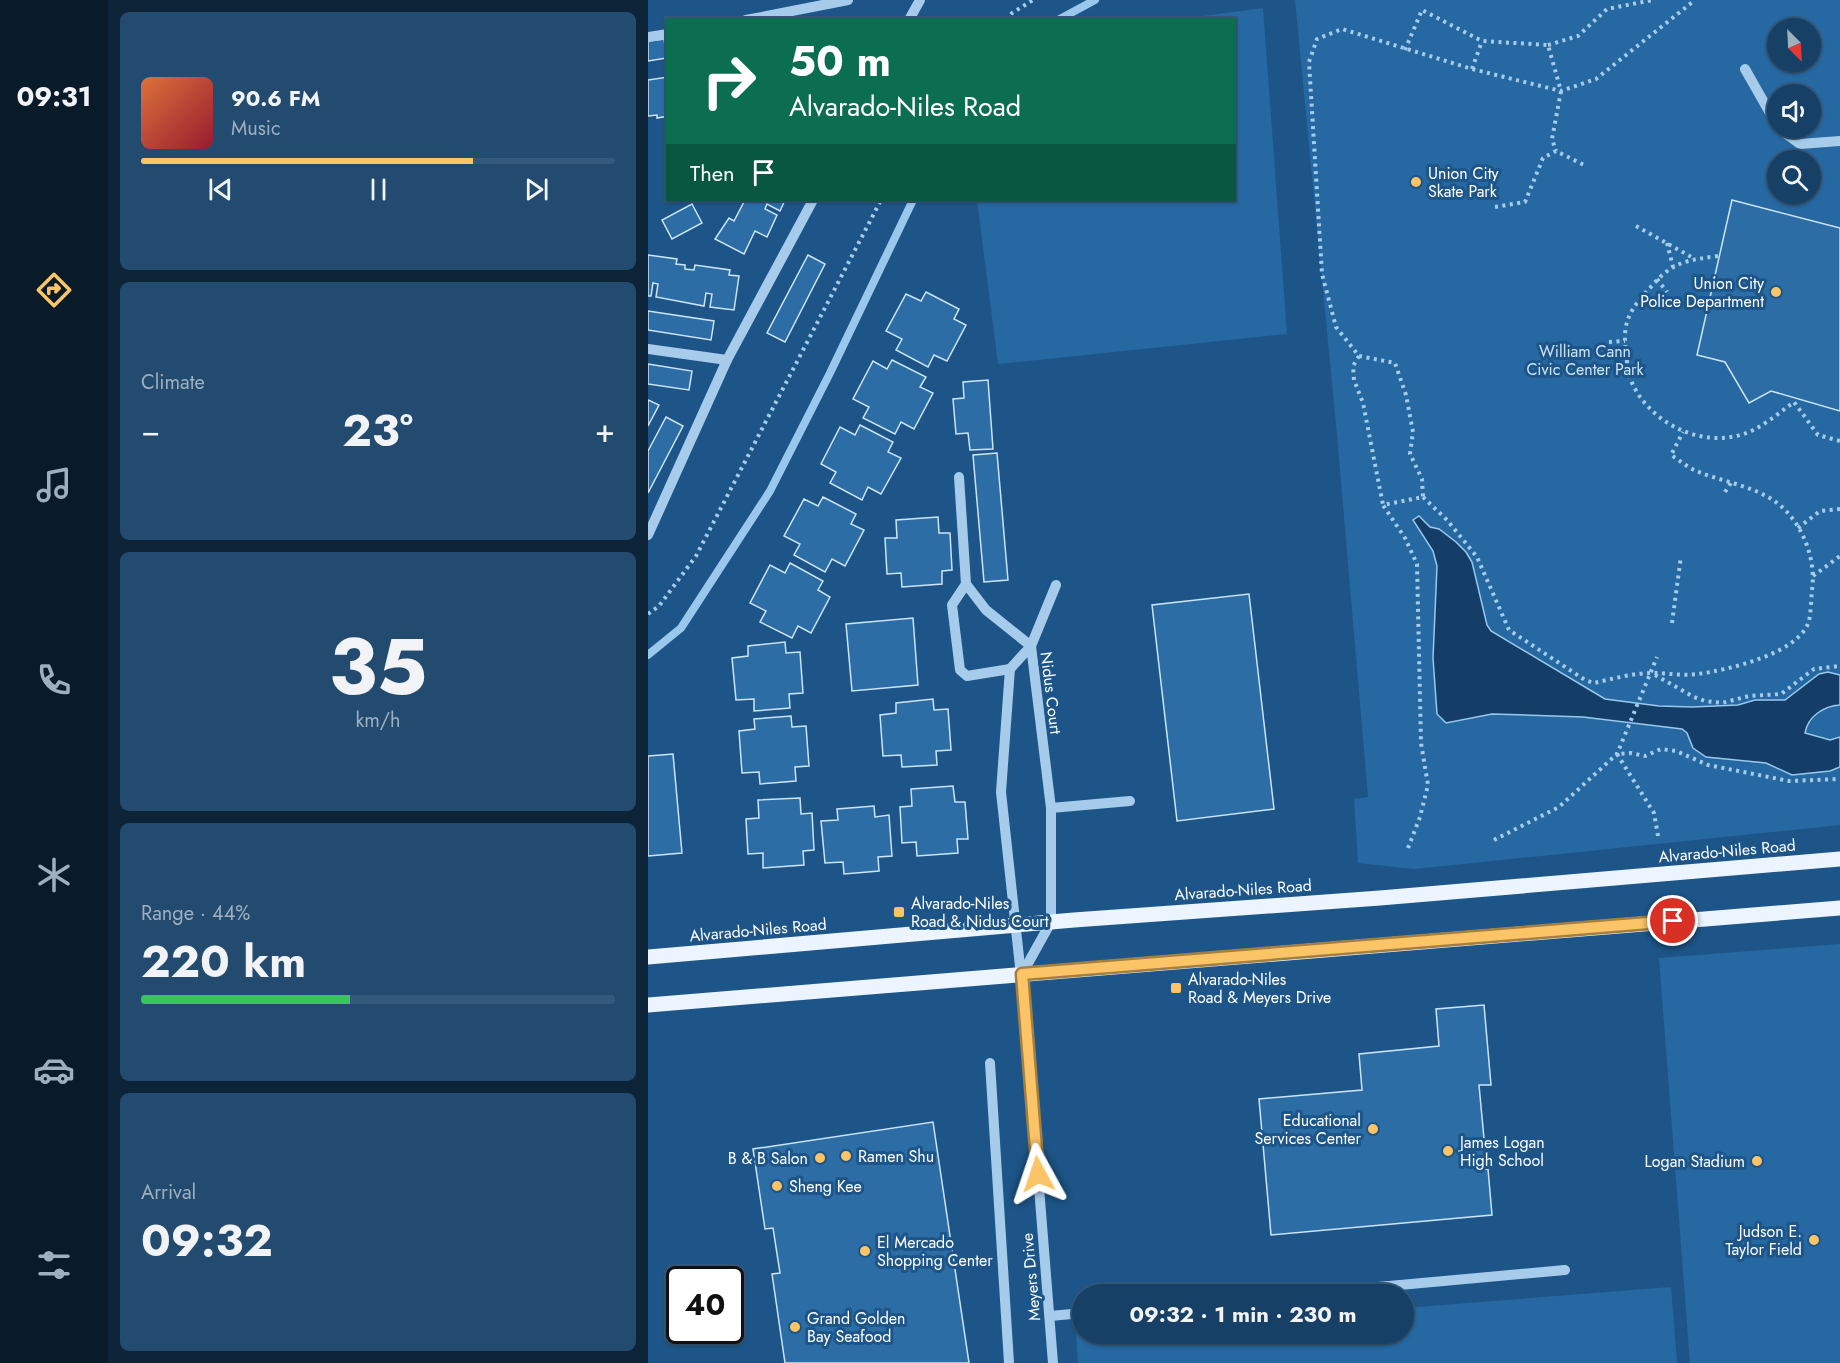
<!DOCTYPE html>
<meta charset="utf-8">
<style>
:root{--surface:#164066;--page:#234b6f;--text:#f1f3f6;--muted:#9eafbf;--line:#35597a;--accent:#fbc466}
body{margin:0;font-family:Jost,sans-serif;background:var(--page);color:var(--text);height:100vh;display:flex;flex-direction:column;font-size:22px;white-space:nowrap}
*{box-sizing:border-box;margin:0}
p{font-size:20px;color:var(--muted)}
.icon{flex:none;width:33px;height:33px;fill:none;stroke:currentColor;stroke-width:2;stroke-linecap:round;stroke-linejoin:round}
.map{position:relative;flex:1;overflow:hidden}
.drawer{display:flex;flex-direction:column;gap:12px;padding:12px;background:#0c2338;width:540px}
.drawer>*{flex:none}
.top-card{position:absolute;left:18px;top:18px;width:570px;height:183px;border-radius:0px;box-shadow:0 2px 4px #0004,0 0 0 2px var(--line);background:#0b6e4f;color:#fff;overflow:hidden}
.needle{width:39px;rotate:156deg}
.fabs{position:absolute;left:1119px;top:18px;display:grid;gap:12px}
.fabs a{display:grid;place-items:center;width:54px;height:54px;border-radius:50%;background:var(--surface);box-shadow:0 2px 4px #0004,0 0 0 2px var(--line);font-size:30px}
.speed{position:absolute;left:18px;top:1266px;display:flex;gap:12px;font-size:30px;font-weight:700;text-align:center}
.speed>*{display:grid;place-content:center;width:78px;height:78px;border-radius:50%;background:var(--surface);box-shadow:0 2px 4px #0004,0 0 0 2px var(--line);line-height:1}
.speed .limit{border:3px solid #111;border-radius:9px;background:#fff;color:#111}
.pin{position:absolute;display:grid;place-items:center;width:51px;height:51px;color:#fff;margin:-26px;border:3px solid #fff;border-radius:50%;box-shadow:0 2px 6px #0007}
.me{position:absolute;width:66px;margin:-33px;rotate:355deg;stroke-linejoin:round;filter:drop-shadow(0 0 4px #0008)}
.turn{display:flex;align-items:center;gap:21px;height:126px;padding:0 24px;font-size:27px}
.turn .icon{width:78px;height:78px;stroke-width:2.5}
.turn b{display:block;font-size:42px;line-height:51px}
.then{display:flex;align-items:center;height:57px;padding:0 24px;background:#0003;gap:12px;font-size:22px}
.big{font-size:45px;font-weight:700;line-height:1.1}
.drawer .card{flex:1;display:flex;flex-direction:column;justify-content:center;gap:9px;min-width:0;padding:0 21px;border-radius:9px;background:var(--page)}
.drawer .dial{align-items:center;gap:0}
.dial b{font-size:78px;line-height:1}
.song{display:flex;align-items:center;gap:18px}
.cover{width:72px;height:72px;border-radius:9px;background:linear-gradient(135deg,hsl(20 70% 55%),hsl(350 70% 35%))}
.played{height:6px;border-radius:3px;background:linear-gradient(90deg,var(--accent) 70%,var(--line) 70%)}
.keys{display:flex;justify-content:space-around;direction:ltr}
.heat{display:flex;justify-content:space-between;align-items:center;font-size:33px;direction:ltr}
.charge{height:9px;border-radius:4px;background:linear-gradient(90deg,#34c759 44%,var(--line) 0)}
.trip{position:absolute;left:424px;top:1284px;width:342px;height:60px;border-radius:30px;background:var(--surface);box-shadow:0 2px 4px #0004,0 0 0 2px var(--line);font-weight:700;line-height:60px;text-align:center}
main{display:flex;flex:1;min-height:0}
.menu{display:flex;flex-direction:column;width:108px;justify-content:space-around;align-items:center;background:#091a29;color:var(--muted)}
.menu .icon{width:42px;height:42px}
.menu .selected{color:var(--accent)}
.menu b{font-size:27px;color:var(--text)}
.map>svg:first-child{display:block}
</style>
<main>
<nav class="menu">
<b>09:31</b>
<svg class="icon selected" aria-label="directions" viewBox="0 0 24 24"><path d="M12 3l9 9-9 9-9-9zM9 14v-3h6M13 9l2 2-2 2"/></svg>
<svg class="icon" aria-label="music" viewBox="0 0 24 24"><path d="M9 18V5l10-2v13"/><circle cx="6" cy="18" r="3"/><circle cx="16" cy="16" r="3"/></svg>
<svg class="icon" aria-label="phone" viewBox="0 0 24 24"><path d="M5 4h4l2 5-3 2q2 4 5 5l2-3 5 2v4C11 20 4 13 5 4z"/></svg>
<svg class="icon" aria-label="climate" viewBox="0 0 24 24"><path d="M12 3v18M4 7l16 10M4 17L20 7"/></svg>
<svg class="icon" aria-label="car" viewBox="0 0 24 24"><path d="M5 17H2v-5l4-1 3-4h7l3 4 3 1v5h-3M9 17h6M6 11h13"/><circle cx="7" cy="17" r="2"/><circle cx="17" cy="17" r="2"/></svg>
<svg class="icon" aria-label="filters" viewBox="0 0 24 24"><path d="M4 7h16M4 17h16"/><circle cx="9" cy="7" r="2"/><circle cx="15" cy="17" r="2"/></svg>
</nav>
<section class="drawer">
<div class="card">
<div class="song"><i class="cover"></i><div><b>90.6 FM</b><p>Music</p></div></div>
<div class="played"></div>
<div class="keys"><svg class="icon" aria-label="previous" viewBox="0 0 24 24"><path d="M18 5L8 12l10 7zM5 5v14"/></svg><svg class="icon" aria-label="pause" viewBox="0 0 24 24"><path d="M8 5v14M16 5v14"/></svg><svg class="icon" aria-label="next" viewBox="0 0 24 24"><path d="M6 5l10 7-10 7zM19 5v14"/></svg></div>
</div>
<div class="card"><p>Climate</p>
<div class="heat"><a>−</a><b class="big">23°</b><a>+</a></div>
</div>
<div class="card dial"><b>35</b><p>km/h</p></div>
<div class="card"><p>Range · 44%</p><b class="big">220 km</b><div class="charge"></div></div>
<div class="card"><p>Arrival</p><b class="big">09:32</b></div>
</section>
<div class="map">
<svg width="1192" height="1363" viewBox="0 0 1192 1363">
<rect width="100%" height="100%" fill="#1d5588"/>
<g fill="#2668a1" fill-rule="evenodd">
<path d="M647,0H1192V825L766,869L710,863L706,799L720,797L689,435ZM1130,28H1162V62H1130ZM1130,94H1162V128H1130ZM1130,160H1162V194H1130Z"/>
<path d="M615,8L639,334L350,364L329,200H586V20L532,19Z"/>
<path d="M1192,944V1363H1042L1011,958Z"/>
<path d="M1023,1287L1029,1363H430L428,1334H756V1308Z"/>
</g>
<path fill="#143e67" stroke="#9ac8ed" stroke-width="1.5" d="M771,516L782,527L791,529L808,542L818,552L824,562L839,625L843,631L957,699L1011,706L1044,707L1090,705L1107,700H1137L1171,674L1180,672L1192,675V705C1176,706 1160,716 1157,733L1182,740L1192,737V767L1182,771L1144,775L1118,763L1058,757L1045,748L1039,733L1034,729L935,717L844,714L798,723L789,714L785,658L789,566L785,551L765,520Z"/>
<g fill="none" stroke-linecap="round" stroke-linejoin="round">
<g stroke="#9ac8ed" stroke-width="8">
<path d="M410,20L447,0"/>
<path d="M0,655L33,628L122,491L182,373L265,200"/>
</g>
</g>
<g fill="#2c6da6" stroke="#cce4f8" stroke-width="1.5">
<path d="M16,39L19,58L0,61V41Z"/>
<path d="M20,77V116L9,118V115L0,116V80Z"/>
<path d="M97,200H137L132,211L119,204L117,209L129,215L119,237L107,231L96,254L67,239L81,218L86,221Z"/>
<path d="M1084,200L1192,228V411L1123,391L1101,403L1077,362L1049,355Z"/>
<path d="M44,204L54,223L24,239L14,220Z"/>
<path d="M0,255L29,259L28,264L37,265V269L46,270L47,265L82,270L81,275L91,276L86,310L62,307L64,294L58,293L56,306L8,297L10,284L5,283L3,296H0Z"/>
<path d="M160,255L177,264L137,342L119,333Z"/>
<path d="M278,292L311,309L306,319L318,325L299,361L286,355L280,367L248,350L254,339L238,331L258,294L273,301Z"/>
<path d="M0,311L66,321L63,340L0,330Z"/>
<path d="M244,360L278,377L272,387L285,393L266,429L253,422L247,434L215,418L221,407L205,399L225,361L239,369Z"/>
<path d="M0,364L44,371L41,390L0,384Z"/>
<path d="M340,380L345,449L322,450L320,433L308,434L305,399L316,398L315,382Z"/>
<path d="M0,400L11,405L0,426Z"/>
<path d="M18,417L35,426L0,493V451Z"/>
<path d="M212,425L245,442L240,452L253,458L233,494L220,487L214,500L182,483L188,472L173,464L192,427L207,435Z"/>
<path d="M349,453L360,580L336,582L325,455Z"/>
<path d="M175,497L208,514L203,524L216,530L197,566L184,559L177,572L146,555L152,544L136,536L156,499L170,506Z"/>
<path d="M290,517L291,533H302L304,570L294,571V584L254,587L253,573L239,574L237,538H249L248,520Z"/>
<path d="M142,563L175,581L170,590L182,597L163,633L150,626L144,638L112,622L118,611L102,603L122,565L137,573Z"/>
<path d="M601,594L626,809L529,821L504,605Z"/>
<path d="M265,618L270,685L204,691L198,624Z"/>
<path d="M137,642L138,653L152,652L155,693L141,694L142,708L106,711V699L88,700L84,658L100,656V646Z"/>
<path d="M285,699L286,710L300,709L303,750L288,751L289,765L254,767L253,755L235,756L232,715L248,713V703Z"/>
<path d="M143,716L144,727L158,726L161,766L147,767L148,781L112,784L111,772L94,773L91,731L107,729L106,719Z"/>
<path d="M25,754L34,853L0,856V756Z"/>
<path d="M305,786L307,802H317L320,839H309L310,853L269,856L268,842L254,843L252,807L264,806L263,789Z"/>
<path d="M152,798L153,814L164,813L166,850L155,851L156,865L115,868V853L100,854L98,819L111,818L110,800Z"/>
<path d="M226,806L227,817L241,815L244,856L230,857L231,871L196,874L195,862L177,863L173,821L190,820L189,809Z"/>
<path d="M836,1005L843,1085H831L838,1160H832L833,1170L840,1169L844,1215L623,1235L611,1099L714,1090L711,1054L791,1046L788,1009Z"/>
<path d="M285,1122L321,1363H137L124,1274L132,1273L125,1228L117,1229L105,1149Z"/>
</g>
<g fill="none" stroke-linecap="round" stroke-linejoin="round">
<g stroke="#a7cceb" stroke-width="4" stroke-dasharray="3 4.5" stroke-linecap="butt">
<path d="M358,20L364,13L385,0"/>
<path d="M900,45L930,36L959,9L1005,0"/>
<path d="M757,50L774,10L834,41L900,45L913,91L904,139L908,151"/>
<path d="M824,69L834,41"/>
<path d="M847,207L877,202L895,158L908,151L936,165"/>
<path d="M988,226L1047,259"/>
<path d="M1019,243L1025,267"/>
<path d="M1070,256C1057,258 1045,259 1034,263C1021,268 1011,277 1002,288C993,297 983,309 979,322C976,332 977,343 978,353C979,359 979,366 980,372C993,417 1046,448 1092,435C1112,430 1129,414 1146,402L1170,435L1192,441"/>
<path d="M1009,279L1019,292"/>
<path d="M961,342L977,341"/>
<path d="M711,356L705,366L706,380L715,403L735,505"/>
<path d="M1077,492L1083,483"/>
<path d="M775,497L799,520L829,557L861,630L937,680L946,683C964,679 985,673 1004,673C1019,673 1034,676 1050,674C1079,670 1151,654 1161,621C1163,612 1163,600 1164,590C1168,562 1157,530 1137,510C1114,486 1075,483 1046,470C1038,466 1031,460 1023,455L1035,432"/>
<path d="M1150,528L1172,511L1192,509"/>
<path d="M1165,576L1192,556"/>
<path d="M0,614L11,606L48,556L233,200"/>
<path d="M1024,623L1033,556"/>
<path d="M1007,675L1046,697L1057,701L1074,703L1101,696L1133,694L1166,669L1192,666"/>
<path d="M1010,836L1006,813L969,754L983,753L997,756L1013,749L1028,751L1060,765L1141,781L1192,779"/>
<path d="M846,840L911,807L969,754L1009,657"/>
<path d="M760,848L772,817L780,785L773,743L769,564L757,538L735,505L775,497L774,479L762,454L765,432L758,395L747,363L711,356L688,327L674,274L661,62L669,39L694,29L824,69L913,91L948,79L1047,0"/>
</g>
<g stroke="#a7cceb" stroke-width="10">
<path d="M98,20L200,0"/>
<path d="M261,20L272,0"/>
<path d="M0,37L20,34"/>
<path d="M1097,69L1130,127"/>
<path d="M1130,128L1152,144L1192,141"/>
<path d="M0,349L79,360"/>
<path d="M311,477L318,584"/>
<path d="M0,535L79,360L165,200"/>
<path d="M362,669L319,676L312,670L304,605L318,584L338,610L383,646"/>
<path d="M403,808L482,801"/>
<path d="M374,974L403,922V808L383,646"/>
<path d="M342,1063L361,1363"/>
<path d="M653,1294L917,1270"/>
<path d="M402,1316L435,1313"/>
<path d="M405,1363L377,1012L353,792L362,669L383,646L408,585"/>
</g>
<g stroke="#ecf5ff" stroke-width="15">
<path d="M0,957L426,920L732,898L1192,859"/>
<path d="M0,1005L1192,908"/>
</g>
</g>
<g fill="none" stroke-linecap="round" stroke-linejoin="round">
<g stroke="#a37f42" stroke-width="15">
<path id="route" d="M390,1174L374,974L1025,921"/>
</g>
<use href="#route" stroke="#fbc466" stroke-width="10"/>
</g>
<g fill="#fbc466" stroke="#1d5588" stroke-width="2">
<circle cx="768" cy="182" r="6"/>
<circle cx="1128" cy="292" r="6"/>
<rect x="245" y="906" width="12" height="12" rx="3"/>
<rect x="522" y="982" width="12" height="12" rx="3"/>
<circle cx="725" cy="1129" r="6"/>
<circle cx="800" cy="1151" r="6"/>
<circle cx="198" cy="1156" r="6"/>
<circle cx="172" cy="1158" r="6"/>
<circle cx="1109" cy="1161" r="6"/>
<circle cx="129" cy="1186" r="6"/>
<circle cx="1166" cy="1240" r="6"/>
<circle cx="217" cy="1251" r="6"/>
<circle cx="147" cy="1327" r="6"/>
</g>
<g text-anchor="middle" dominant-baseline="central" stroke-width="6" stroke-linejoin="round" paint-order="stroke">
<g font-size="16" fill="#fff" stroke="#1d5588" text-anchor="start">
<text x="780" y="173">Union City<tspan x="780" dy="18">Skate Park</tspan></text>
<text x="1116" y="283" text-anchor="end">Union City<tspan x="1116" dy="18">Police Department</tspan></text>
<text x="263" y="903">Alvarado-Niles<tspan x="263" dy="18">Road &amp; Nidus Court</tspan></text>
<text x="540" y="979">Alvarado-Niles<tspan x="540" dy="18">Road &amp; Meyers Drive</tspan></text>
<text x="713" y="1120" text-anchor="end">Educational<tspan x="713" dy="18">Services Center</tspan></text>
<text x="812" y="1142">James Logan<tspan x="812" dy="18">High School</tspan></text>
<text x="210" y="1156">Ramen Shu</text>
<text x="160" y="1158" text-anchor="end">B &amp; B Salon</text>
<text x="1097" y="1161" text-anchor="end">Logan Stadium</text>
<text x="141" y="1186">Sheng Kee</text>
<text x="1154" y="1231" text-anchor="end">Judson E.<tspan x="1154" dy="18">Taylor Field</tspan></text>
<text x="229" y="1242">El Mercado<tspan x="229" dy="18">Shopping Center</tspan></text>
<text x="159" y="1318">Grand Golden<tspan x="159" dy="18">Bay Seafood</tspan></text>
</g>
<g font-size="16" fill="#cce4f8" stroke="#1d5588">
<text x="937" y="351">William Cann<tspan x="937" dy="18">Civic Center Park</tspan></text>
</g>
<g font-size="16" fill="#fff" stroke="#1d5588">
<text transform="translate(403 693) rotate(83)">Nidus Court</text>
<text transform="translate(1079 851) rotate(-5)">Alvarado-Niles Road</text>
<text transform="translate(595 890) rotate(-4)">Alvarado-Niles Road</text>
<text transform="translate(110 930) rotate(-5)">Alvarado-Niles Road</text>
<text transform="translate(383 1277) rotate(-95)">Meyers Drive</text>
</g>
</g>
</svg>
<div class="fabs">
<a><svg class="needle" viewBox="-14 -14 28 28"><path d="M0-13l5 13h-10z" fill="#e53935"/><path d="M0 13l5-13h-10z" fill="#9eafbf"/></svg></a>
<a><svg class="icon" aria-label="sound" viewBox="0 0 24 24"><path d="M4 9h4l5-4v14l-5-4H4zM17 9q2 3 0 6"/></svg></a>
<a><svg class="icon" aria-label="search" viewBox="0 0 24 24"><circle cx="10" cy="10" r="6"/><path d="M15 15l6 6"/></svg></a>
</div>
<div class="speed"><div class="limit">40</div></div>
<div class="pin" style="left:1025px;top:921px;background:#d93025"><svg class="icon" aria-label="arrive" viewBox="0 0 24 24"><path d="M6 21V4h12l-3 4 3 4H6"/></svg></div>
<svg class="me" style="left:390px;top:1174px" viewBox="-20 -20 40 40"><path d="M0-17L14 15 0 8-14 15z" fill="#fbc466" stroke="#fff" stroke-width="4"/></svg>
<div class="trip">09:32 · 1 min · 230 m</div>
<div class="top-card">
<div class="turn"><svg class="icon" aria-label="right" viewBox="0 0 24 24"><path d="M7 20v-9h11M14 6l5 5-5 5"/></svg><div><b>50 m</b>Alvarado-Niles Road</div></div>
<div class="then">Then<svg class="icon" aria-label="arrive" viewBox="0 0 24 24"><path d="M6 21V4h12l-3 4 3 4H6"/></svg></div>
</div>
</div>
</main>
